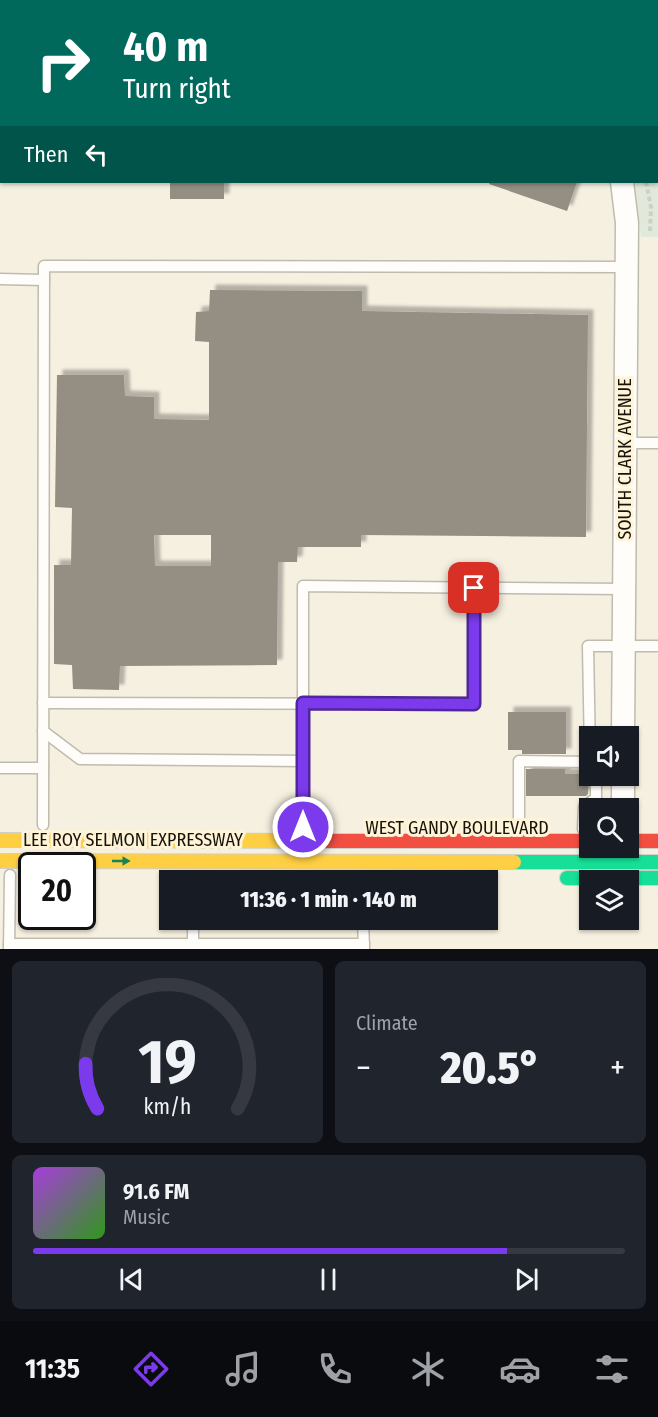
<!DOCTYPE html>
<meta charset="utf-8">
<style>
:root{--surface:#171b24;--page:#20242c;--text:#f1f3f6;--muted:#9ea1a6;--line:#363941;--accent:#7c3aed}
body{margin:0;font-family:"Fira Sans Condensed",sans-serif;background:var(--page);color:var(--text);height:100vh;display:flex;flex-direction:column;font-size:22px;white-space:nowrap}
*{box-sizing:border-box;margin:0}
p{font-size:20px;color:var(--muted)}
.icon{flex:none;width:33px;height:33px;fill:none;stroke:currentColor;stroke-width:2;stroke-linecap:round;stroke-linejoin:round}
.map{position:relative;height:949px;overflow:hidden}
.sheet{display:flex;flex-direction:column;gap:12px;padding:12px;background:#0d0f14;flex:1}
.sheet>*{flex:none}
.guide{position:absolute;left:0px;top:0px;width:658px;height:183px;box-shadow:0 2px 4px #0004;background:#00695c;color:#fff;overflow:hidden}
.controls{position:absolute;left:579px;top:726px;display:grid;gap:12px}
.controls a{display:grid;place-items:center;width:60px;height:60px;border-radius:0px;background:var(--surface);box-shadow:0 2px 4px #0004;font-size:30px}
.speed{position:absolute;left:18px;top:852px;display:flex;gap:12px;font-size:30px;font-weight:700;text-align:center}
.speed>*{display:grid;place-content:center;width:78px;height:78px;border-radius:50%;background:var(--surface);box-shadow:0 2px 4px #0004;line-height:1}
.speed .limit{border:3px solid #111;border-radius:9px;background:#fff;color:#111}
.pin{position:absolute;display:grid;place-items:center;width:51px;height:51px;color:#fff;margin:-26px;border-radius:12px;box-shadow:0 3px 9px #0006}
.me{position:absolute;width:66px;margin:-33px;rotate:0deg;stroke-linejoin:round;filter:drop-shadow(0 0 4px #0008)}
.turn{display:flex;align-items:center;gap:21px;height:126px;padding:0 24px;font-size:27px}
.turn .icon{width:78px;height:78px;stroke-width:2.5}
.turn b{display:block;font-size:42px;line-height:51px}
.then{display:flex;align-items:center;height:57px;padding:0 24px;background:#0003;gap:12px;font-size:22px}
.big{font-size:45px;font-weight:800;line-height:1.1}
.sheet .tile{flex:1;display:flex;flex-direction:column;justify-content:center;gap:9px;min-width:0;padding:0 21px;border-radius:9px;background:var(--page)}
.sheet .dial{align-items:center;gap:0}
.dial svg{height:156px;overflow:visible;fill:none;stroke:var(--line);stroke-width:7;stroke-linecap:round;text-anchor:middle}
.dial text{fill:var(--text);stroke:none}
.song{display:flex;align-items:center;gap:18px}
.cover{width:72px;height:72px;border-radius:9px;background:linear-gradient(135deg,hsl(280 70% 55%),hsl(110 70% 35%))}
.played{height:6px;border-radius:3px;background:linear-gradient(90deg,var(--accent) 80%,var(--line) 80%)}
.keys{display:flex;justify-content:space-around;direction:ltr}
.heat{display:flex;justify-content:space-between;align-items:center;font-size:33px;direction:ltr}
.sheet .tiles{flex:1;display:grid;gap:12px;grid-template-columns:1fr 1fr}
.tile:last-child{grid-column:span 2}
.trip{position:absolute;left:159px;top:870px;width:339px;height:60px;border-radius:0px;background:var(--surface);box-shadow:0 2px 4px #0004;font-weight:800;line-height:60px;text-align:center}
.dock{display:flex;height:96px;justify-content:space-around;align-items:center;background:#090b0e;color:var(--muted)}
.dock .icon{width:42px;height:42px}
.dock .selected{color:var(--accent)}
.dock b{font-size:27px;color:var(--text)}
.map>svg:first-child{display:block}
</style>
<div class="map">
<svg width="658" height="949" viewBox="0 0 658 949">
<defs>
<filter id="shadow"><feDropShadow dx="5.5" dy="-5.5" stdDeviation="1.5" flood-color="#0004"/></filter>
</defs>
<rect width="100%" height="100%" fill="#f6f0e1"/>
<path fill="#e0e9da" d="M593,0H658V237H641L635,182H657V2Z"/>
<g fill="#948e83" fill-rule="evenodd" filter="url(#shadow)">
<rect x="170" y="182" width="54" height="17"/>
<path d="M490,182H577L567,211L489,184Z"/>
<path d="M210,290L362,291V311L588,315L586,537L361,535V547H298L297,562H278L277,665L120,666L119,690L73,689L72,665L54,664V565H71L72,508L55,507L57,375H124L125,396L154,397V419L209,420V342L195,341L196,312L209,311ZM154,535H211V566H155Z"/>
<path d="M508,712H566V754H522V750H508Z"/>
<path d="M526,769H565V774H589L588,794L586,796H526Z"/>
</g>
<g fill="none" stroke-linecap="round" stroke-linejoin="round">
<g stroke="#bfbbaf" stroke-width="13">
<g id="lane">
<path d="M0,279L44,280"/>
<path d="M626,443H658"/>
<path d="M43,703L474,704V588"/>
<path d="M43,731L80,759L303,761"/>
<path d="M590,755L588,646H658"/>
<path d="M0,768H43"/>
<path d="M43,825L44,266L627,267"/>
<path d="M303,827V586L624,589"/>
<path d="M519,829V761L590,762"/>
<path d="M583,829L584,807L596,798V776"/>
<path d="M363,920L364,949"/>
<path d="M9,944H364"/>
<path d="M193,944V920"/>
<path d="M9,949L10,875"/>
</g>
</g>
<g stroke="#bfbbaf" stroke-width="25">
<g id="street">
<path d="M579,0V2"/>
<path d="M121,2V0"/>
<path d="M622,182L627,223L623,736"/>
<path d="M623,808V776"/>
</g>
</g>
<g stroke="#d2cfc8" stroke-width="16">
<path id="fast" d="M567,878H658"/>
</g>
<g stroke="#d2cfc8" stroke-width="16">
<path id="slow" d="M0,840L325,841"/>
</g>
<g stroke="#d2cfc8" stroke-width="16">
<g id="jam">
<path d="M325,841H590"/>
<path d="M628,841H658"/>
</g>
</g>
<g stroke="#d0cec9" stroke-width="4" stroke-dasharray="4.5 3" stroke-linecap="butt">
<path d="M657,24L658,25"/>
<path d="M657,113L658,112"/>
<path d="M646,182L651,207L650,231"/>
</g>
<use href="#lane" stroke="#fefdfa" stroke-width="10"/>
<use href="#street" stroke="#fefdfa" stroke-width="22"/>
<use href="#fast" stroke="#16e098" stroke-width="14"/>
<use href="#slow" stroke="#ffcf43" stroke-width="14"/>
<use href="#jam" stroke="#f24e42" stroke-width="14"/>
<g stroke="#d2cfc8" stroke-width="16" stroke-linecap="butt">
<path id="fast-bridge" d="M514,862H658"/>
</g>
<g stroke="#d2cfc8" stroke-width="16" stroke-linecap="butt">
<path id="slow-bridge" d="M0,861L514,862"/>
</g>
<use href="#fast-bridge" stroke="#16e098" stroke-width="14"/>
<use href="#slow-bridge" stroke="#ffcf43" stroke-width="14"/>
</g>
<defs><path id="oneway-solid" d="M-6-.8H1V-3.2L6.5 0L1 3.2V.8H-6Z" transform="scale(1.5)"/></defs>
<use fill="#168458" href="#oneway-solid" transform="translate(121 861)"/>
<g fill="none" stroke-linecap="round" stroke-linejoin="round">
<g stroke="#51269a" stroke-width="15">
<path id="route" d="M303,827V703L474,704V588"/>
</g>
<use href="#route" stroke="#7c3aed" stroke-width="10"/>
</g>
<g text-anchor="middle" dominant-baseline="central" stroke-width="6" stroke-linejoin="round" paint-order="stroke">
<g font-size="18" fill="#17130a" stroke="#fff4d8">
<text transform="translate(625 459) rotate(-90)">SOUTH CLARK AVENUE</text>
<text x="457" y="828">WEST GANDY BOULEVARD</text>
<text x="133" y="840">LEE ROY SELMON EXPRESSWAY</text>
</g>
</g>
</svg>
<div class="controls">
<a><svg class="icon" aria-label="sound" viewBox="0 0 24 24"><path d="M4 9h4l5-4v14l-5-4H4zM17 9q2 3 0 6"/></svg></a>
<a><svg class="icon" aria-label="search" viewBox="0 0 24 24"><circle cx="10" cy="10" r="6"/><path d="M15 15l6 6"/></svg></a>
<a><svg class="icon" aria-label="layers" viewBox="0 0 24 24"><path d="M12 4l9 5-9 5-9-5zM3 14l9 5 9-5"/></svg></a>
</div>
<div class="speed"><div class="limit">20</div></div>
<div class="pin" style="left:474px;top:588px;background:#d93025"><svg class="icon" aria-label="arrive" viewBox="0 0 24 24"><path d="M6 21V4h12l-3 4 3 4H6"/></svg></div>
<svg class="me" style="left:303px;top:827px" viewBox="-20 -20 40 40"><circle r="17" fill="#7c3aed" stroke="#fff" stroke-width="3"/><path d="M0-11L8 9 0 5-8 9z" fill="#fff"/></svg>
<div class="trip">11:36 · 1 min · 140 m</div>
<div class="guide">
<div class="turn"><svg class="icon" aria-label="right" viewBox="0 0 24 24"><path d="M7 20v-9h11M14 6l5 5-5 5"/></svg><div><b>40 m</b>Turn right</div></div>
<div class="then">Then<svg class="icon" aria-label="left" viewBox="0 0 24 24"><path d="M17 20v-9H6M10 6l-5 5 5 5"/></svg></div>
</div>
</div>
<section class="sheet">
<div class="tiles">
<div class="tile dial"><svg viewBox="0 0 100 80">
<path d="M14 69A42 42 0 1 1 86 69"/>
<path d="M14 69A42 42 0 0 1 8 46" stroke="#7c3aed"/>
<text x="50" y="56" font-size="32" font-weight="700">19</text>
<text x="50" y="72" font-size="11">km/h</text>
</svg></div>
<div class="tile"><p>Climate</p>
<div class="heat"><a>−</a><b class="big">20.5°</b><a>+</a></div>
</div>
<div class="tile">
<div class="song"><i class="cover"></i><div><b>91.6 FM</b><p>Music</p></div></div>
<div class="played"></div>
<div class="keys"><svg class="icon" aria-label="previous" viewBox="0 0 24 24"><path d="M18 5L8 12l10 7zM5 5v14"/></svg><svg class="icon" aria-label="pause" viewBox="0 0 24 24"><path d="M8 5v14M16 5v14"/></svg><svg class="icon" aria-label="next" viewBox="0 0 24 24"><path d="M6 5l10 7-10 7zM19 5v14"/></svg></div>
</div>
</div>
</section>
<nav class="dock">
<b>11:35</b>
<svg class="icon selected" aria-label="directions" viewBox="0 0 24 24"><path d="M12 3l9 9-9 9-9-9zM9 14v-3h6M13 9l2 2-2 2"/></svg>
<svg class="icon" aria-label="music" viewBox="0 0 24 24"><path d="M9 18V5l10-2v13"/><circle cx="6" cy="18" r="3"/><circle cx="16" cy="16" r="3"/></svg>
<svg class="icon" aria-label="phone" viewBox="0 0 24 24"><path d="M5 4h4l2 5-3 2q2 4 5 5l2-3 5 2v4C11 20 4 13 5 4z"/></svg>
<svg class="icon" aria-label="climate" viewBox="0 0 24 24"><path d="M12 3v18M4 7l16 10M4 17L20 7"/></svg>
<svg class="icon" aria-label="car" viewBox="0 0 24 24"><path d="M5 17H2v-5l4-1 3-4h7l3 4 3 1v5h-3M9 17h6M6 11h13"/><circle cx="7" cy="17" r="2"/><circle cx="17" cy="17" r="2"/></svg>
<svg class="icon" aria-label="filters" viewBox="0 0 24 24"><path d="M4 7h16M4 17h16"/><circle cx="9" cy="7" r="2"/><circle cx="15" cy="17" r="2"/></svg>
</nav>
